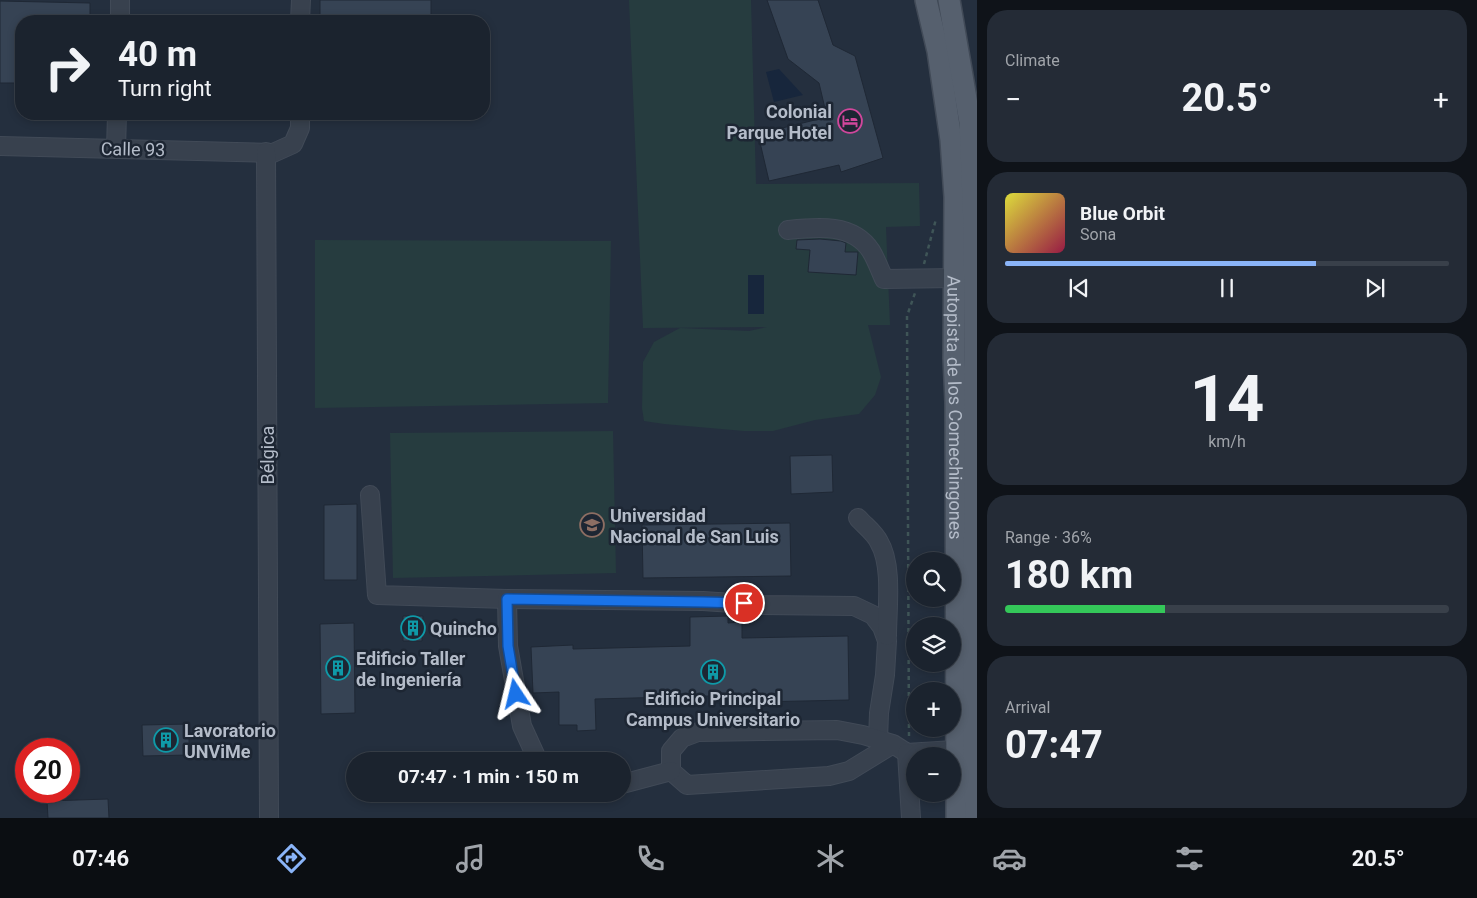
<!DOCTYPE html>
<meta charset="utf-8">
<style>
:root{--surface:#1b232e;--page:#242b36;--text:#f1f3f6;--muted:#a0a4aa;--line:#39404a;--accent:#8ab4f8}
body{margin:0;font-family:Roboto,sans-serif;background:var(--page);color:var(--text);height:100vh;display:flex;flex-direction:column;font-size:19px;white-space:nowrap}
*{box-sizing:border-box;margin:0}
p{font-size:16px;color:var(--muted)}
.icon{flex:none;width:28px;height:28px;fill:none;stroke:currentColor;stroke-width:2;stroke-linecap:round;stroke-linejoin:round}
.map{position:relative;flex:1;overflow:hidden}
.sheet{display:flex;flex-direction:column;gap:10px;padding:10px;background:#0f1319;width:500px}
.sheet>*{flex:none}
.top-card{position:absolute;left:15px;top:15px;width:475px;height:105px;border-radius:20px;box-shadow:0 2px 8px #0003,0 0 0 1px var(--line);background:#1b232e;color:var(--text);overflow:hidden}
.fabs{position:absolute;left:906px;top:552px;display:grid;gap:10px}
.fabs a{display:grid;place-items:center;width:55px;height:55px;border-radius:50%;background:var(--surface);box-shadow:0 2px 8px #0003,0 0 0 1px var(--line);font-size:25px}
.speed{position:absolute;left:15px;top:738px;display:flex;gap:10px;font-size:25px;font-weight:700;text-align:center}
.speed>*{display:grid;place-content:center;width:65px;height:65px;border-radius:50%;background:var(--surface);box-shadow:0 2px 8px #0003,0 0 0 1px var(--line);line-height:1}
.speed .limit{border:8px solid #d22;background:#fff;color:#111}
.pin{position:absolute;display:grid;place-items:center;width:42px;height:42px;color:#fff;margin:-21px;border:2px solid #fff;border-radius:50%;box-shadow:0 1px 5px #0007}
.me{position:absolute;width:55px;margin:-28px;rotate:350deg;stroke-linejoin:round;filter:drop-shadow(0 0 4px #0008)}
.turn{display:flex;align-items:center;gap:18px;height:105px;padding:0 20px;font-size:22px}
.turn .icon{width:65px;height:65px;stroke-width:2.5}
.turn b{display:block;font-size:35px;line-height:42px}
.big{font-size:38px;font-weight:700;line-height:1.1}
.sheet .card{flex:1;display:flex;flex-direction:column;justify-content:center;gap:8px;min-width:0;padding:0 18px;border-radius:20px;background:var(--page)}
.sheet .dial{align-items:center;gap:0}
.dial b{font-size:65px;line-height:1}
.song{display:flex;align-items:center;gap:15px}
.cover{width:60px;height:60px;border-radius:8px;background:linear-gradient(135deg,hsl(60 70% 55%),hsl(340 70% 35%))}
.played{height:5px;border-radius:2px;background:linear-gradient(90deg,var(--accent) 70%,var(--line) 70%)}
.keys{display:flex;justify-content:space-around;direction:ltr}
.heat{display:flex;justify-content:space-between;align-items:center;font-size:28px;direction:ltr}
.charge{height:8px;border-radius:4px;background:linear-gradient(90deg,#34c759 36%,var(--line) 0)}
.trip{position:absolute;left:346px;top:752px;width:285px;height:50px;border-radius:25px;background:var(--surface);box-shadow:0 2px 8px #0003,0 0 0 1px var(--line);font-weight:700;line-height:50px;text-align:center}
.tab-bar{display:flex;height:80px;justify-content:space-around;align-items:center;background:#0b0e12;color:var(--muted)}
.tab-bar .icon{width:35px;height:35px}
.tab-bar .selected{color:var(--accent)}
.tab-bar b{font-size:22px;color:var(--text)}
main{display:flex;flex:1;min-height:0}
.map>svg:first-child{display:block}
</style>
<main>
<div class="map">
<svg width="977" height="818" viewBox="0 0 977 818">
<rect width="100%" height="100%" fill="#242f3e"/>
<g fill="#263c3f">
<path d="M629,0H751L756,184L919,183L920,226L886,227L890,325H868L881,377L875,395L859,414L815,420L773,431H744L664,424L644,421L642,408L643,362L654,342L680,328L749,331L767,327L643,328Z"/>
<path d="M315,240L611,241L608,403L315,408Z"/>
<path d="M613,431L616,573L393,578L390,433Z"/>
</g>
<g fill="#17263c">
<path d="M779,69L803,95L774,102L766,72Z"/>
<rect x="748" y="275" width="16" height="39"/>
</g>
<g fill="#364354" stroke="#1f2835">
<rect x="320" y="0" width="111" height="21"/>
<path d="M767,0H818L833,45L855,56L883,158L841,172L839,165L769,181L758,134L827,117L819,83L788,59Z"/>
<path d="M0,1L90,3V21H21V83H0Z"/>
<path d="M820,239L841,241L846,243L845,252H858L856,275L808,272L810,250L796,249L797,240Z"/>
<path d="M832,455L833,492L791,494L790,456Z"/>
<path d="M357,504V580H324V505Z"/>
<path d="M790,523L791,576L643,578L642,525Z"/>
<path d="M403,616H423L422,641H403Z"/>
<path d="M728,616V623L742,622V638L848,636L849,700L710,703V696L595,699L596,730L577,731V725H559V692L533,693L531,647L573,645V649L690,646V617Z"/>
<path d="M354,623L355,713L321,714L320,624Z"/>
<path d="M189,724V755L143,756L142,725Z"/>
<path d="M108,799L109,818H48L47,801Z"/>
</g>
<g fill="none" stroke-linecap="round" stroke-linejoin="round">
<g stroke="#414a57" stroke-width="20">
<g id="minor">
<path d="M120,21V0"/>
<path d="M300,21L301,0"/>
<path d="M0,146L273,153L293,144L300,128V114"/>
<path d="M116,149L117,114"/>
<path d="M266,152L269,818"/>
<path d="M788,230C817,227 853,223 871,251C876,259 880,270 884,279L955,278"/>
<path d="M370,495L377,595L507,599L703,601L762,605L854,606L873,615L882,627L887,641L885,675L879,713L878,740"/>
<path d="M858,518C865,526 875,533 879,542C893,565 887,609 887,636"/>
<path d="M507,599L508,646L522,726L538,761"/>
<path d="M893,744L849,771L829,776L687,785L671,771V751L682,738L698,732L837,730L863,735L893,744L907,753L969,749"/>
<path d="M907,753L911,818"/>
<path d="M622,784L671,771"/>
</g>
</g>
<g stroke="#414a57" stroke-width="24">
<g id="major">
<path id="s1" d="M926,0L938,51L951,140L955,197L954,358L956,402L957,818"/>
<path d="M949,0L970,122L974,226L975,318L974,752L976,818"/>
</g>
</g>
<g stroke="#3f5557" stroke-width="2.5" stroke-dasharray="4 4" stroke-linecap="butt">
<path d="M924,264L936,219"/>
<path d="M909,736L907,316L915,293"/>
</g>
<use href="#minor" stroke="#38414e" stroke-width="18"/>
<use href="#major" stroke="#56606e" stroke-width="21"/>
</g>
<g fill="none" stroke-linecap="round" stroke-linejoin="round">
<g stroke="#114b97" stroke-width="12">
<path id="route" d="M516,694L508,646L507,599L704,602L744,603"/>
</g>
<use href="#route" stroke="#1a73e8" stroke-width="9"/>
</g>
<defs>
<g id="hotel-ring" transform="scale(1.25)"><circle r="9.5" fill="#1d2633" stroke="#d1479c" stroke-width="1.5"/><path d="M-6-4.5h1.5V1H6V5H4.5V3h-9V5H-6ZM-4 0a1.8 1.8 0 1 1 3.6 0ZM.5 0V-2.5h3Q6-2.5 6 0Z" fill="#d1479c"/></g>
<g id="university-ring" transform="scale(1.25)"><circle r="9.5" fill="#1d2633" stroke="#8d6e63" stroke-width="1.5"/><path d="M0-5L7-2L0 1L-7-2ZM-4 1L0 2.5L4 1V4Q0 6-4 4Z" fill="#8d6e63"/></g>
<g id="building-ring" transform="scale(1.25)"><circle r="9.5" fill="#1d2633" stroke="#0f9aa8" stroke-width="1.5"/><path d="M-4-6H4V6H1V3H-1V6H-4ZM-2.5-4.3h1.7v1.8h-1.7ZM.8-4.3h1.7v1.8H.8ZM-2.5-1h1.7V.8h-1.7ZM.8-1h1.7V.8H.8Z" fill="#0f9aa8"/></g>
</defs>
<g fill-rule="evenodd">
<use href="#hotel-ring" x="850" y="121"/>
<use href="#university-ring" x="592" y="525"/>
<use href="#building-ring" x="413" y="628"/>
<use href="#building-ring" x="338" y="668"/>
<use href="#building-ring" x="713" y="672"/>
<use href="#building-ring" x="166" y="740"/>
</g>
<g text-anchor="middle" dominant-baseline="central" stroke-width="5" stroke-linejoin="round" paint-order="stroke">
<g font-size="18" font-weight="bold" fill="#b4bcc9" stroke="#1d2633" text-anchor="start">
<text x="832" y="111" text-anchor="end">Colonial<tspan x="832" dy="21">Parque Hotel</tspan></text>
<text x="610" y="515">Universidad<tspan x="610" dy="21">Nacional de San Luis</tspan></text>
<text x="430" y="628">Quincho</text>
<text x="356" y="658">Edificio Taller<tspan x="356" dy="21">de Ingeniería</tspan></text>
<text x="713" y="698" text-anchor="middle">Edificio Principal<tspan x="713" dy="21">Campus Universitario</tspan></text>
<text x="184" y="730">Lavoratorio<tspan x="184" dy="21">UNViMe</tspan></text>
</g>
<g font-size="18" fill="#b4bcc9" stroke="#1d2633">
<text transform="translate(133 149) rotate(1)">Calle 93</text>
<text stroke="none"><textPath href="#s1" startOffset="410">Autopista de los Comechingones</textPath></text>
<text transform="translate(267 455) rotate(-90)">Bélgica</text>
</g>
</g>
</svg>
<div class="fabs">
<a><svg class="icon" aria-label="search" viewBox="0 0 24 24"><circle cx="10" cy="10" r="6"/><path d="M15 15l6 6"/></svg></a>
<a><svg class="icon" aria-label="layers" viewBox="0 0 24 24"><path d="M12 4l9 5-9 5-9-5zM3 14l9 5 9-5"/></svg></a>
<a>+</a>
<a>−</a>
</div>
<div class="speed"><div class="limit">20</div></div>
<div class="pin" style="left:744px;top:603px;background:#d93025"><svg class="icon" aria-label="arrive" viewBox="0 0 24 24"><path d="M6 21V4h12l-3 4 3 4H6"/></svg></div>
<svg class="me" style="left:516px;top:694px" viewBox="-20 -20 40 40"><path d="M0-17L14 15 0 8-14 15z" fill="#1a73e8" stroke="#fff" stroke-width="4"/></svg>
<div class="trip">07:47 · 1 min · 150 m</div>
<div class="top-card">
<div class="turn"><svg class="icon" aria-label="right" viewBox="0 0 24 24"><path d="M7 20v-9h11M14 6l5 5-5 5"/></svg><div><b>40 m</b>Turn right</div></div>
</div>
</div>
<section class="sheet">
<div class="card"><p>Climate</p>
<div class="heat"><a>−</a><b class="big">20.5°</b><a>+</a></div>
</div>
<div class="card">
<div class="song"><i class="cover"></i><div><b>Blue Orbit</b><p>Sona</p></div></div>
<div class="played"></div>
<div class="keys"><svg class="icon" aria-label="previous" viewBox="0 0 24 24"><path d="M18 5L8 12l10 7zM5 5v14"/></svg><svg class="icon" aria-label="pause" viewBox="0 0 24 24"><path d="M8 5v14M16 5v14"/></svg><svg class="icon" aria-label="next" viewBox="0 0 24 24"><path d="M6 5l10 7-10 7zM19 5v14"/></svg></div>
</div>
<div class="card dial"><b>14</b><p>km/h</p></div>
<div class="card"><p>Range · 36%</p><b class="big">180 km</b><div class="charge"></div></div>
<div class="card"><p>Arrival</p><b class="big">07:47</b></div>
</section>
</main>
<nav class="tab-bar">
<b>07:46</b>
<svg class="icon selected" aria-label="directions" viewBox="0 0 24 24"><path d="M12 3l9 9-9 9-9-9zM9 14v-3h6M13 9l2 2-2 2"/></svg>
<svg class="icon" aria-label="music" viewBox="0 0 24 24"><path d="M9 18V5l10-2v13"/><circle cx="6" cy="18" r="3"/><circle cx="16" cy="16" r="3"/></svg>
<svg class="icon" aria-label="phone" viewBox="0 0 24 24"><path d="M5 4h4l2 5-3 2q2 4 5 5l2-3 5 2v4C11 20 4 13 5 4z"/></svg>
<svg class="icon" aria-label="climate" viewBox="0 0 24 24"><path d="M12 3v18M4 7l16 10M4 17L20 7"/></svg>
<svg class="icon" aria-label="car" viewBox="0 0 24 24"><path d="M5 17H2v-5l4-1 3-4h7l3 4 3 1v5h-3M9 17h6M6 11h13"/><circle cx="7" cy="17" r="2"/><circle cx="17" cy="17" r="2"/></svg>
<svg class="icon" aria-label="filters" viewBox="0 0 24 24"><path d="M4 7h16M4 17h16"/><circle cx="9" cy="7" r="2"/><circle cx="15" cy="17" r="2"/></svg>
<b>20.5°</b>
</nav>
